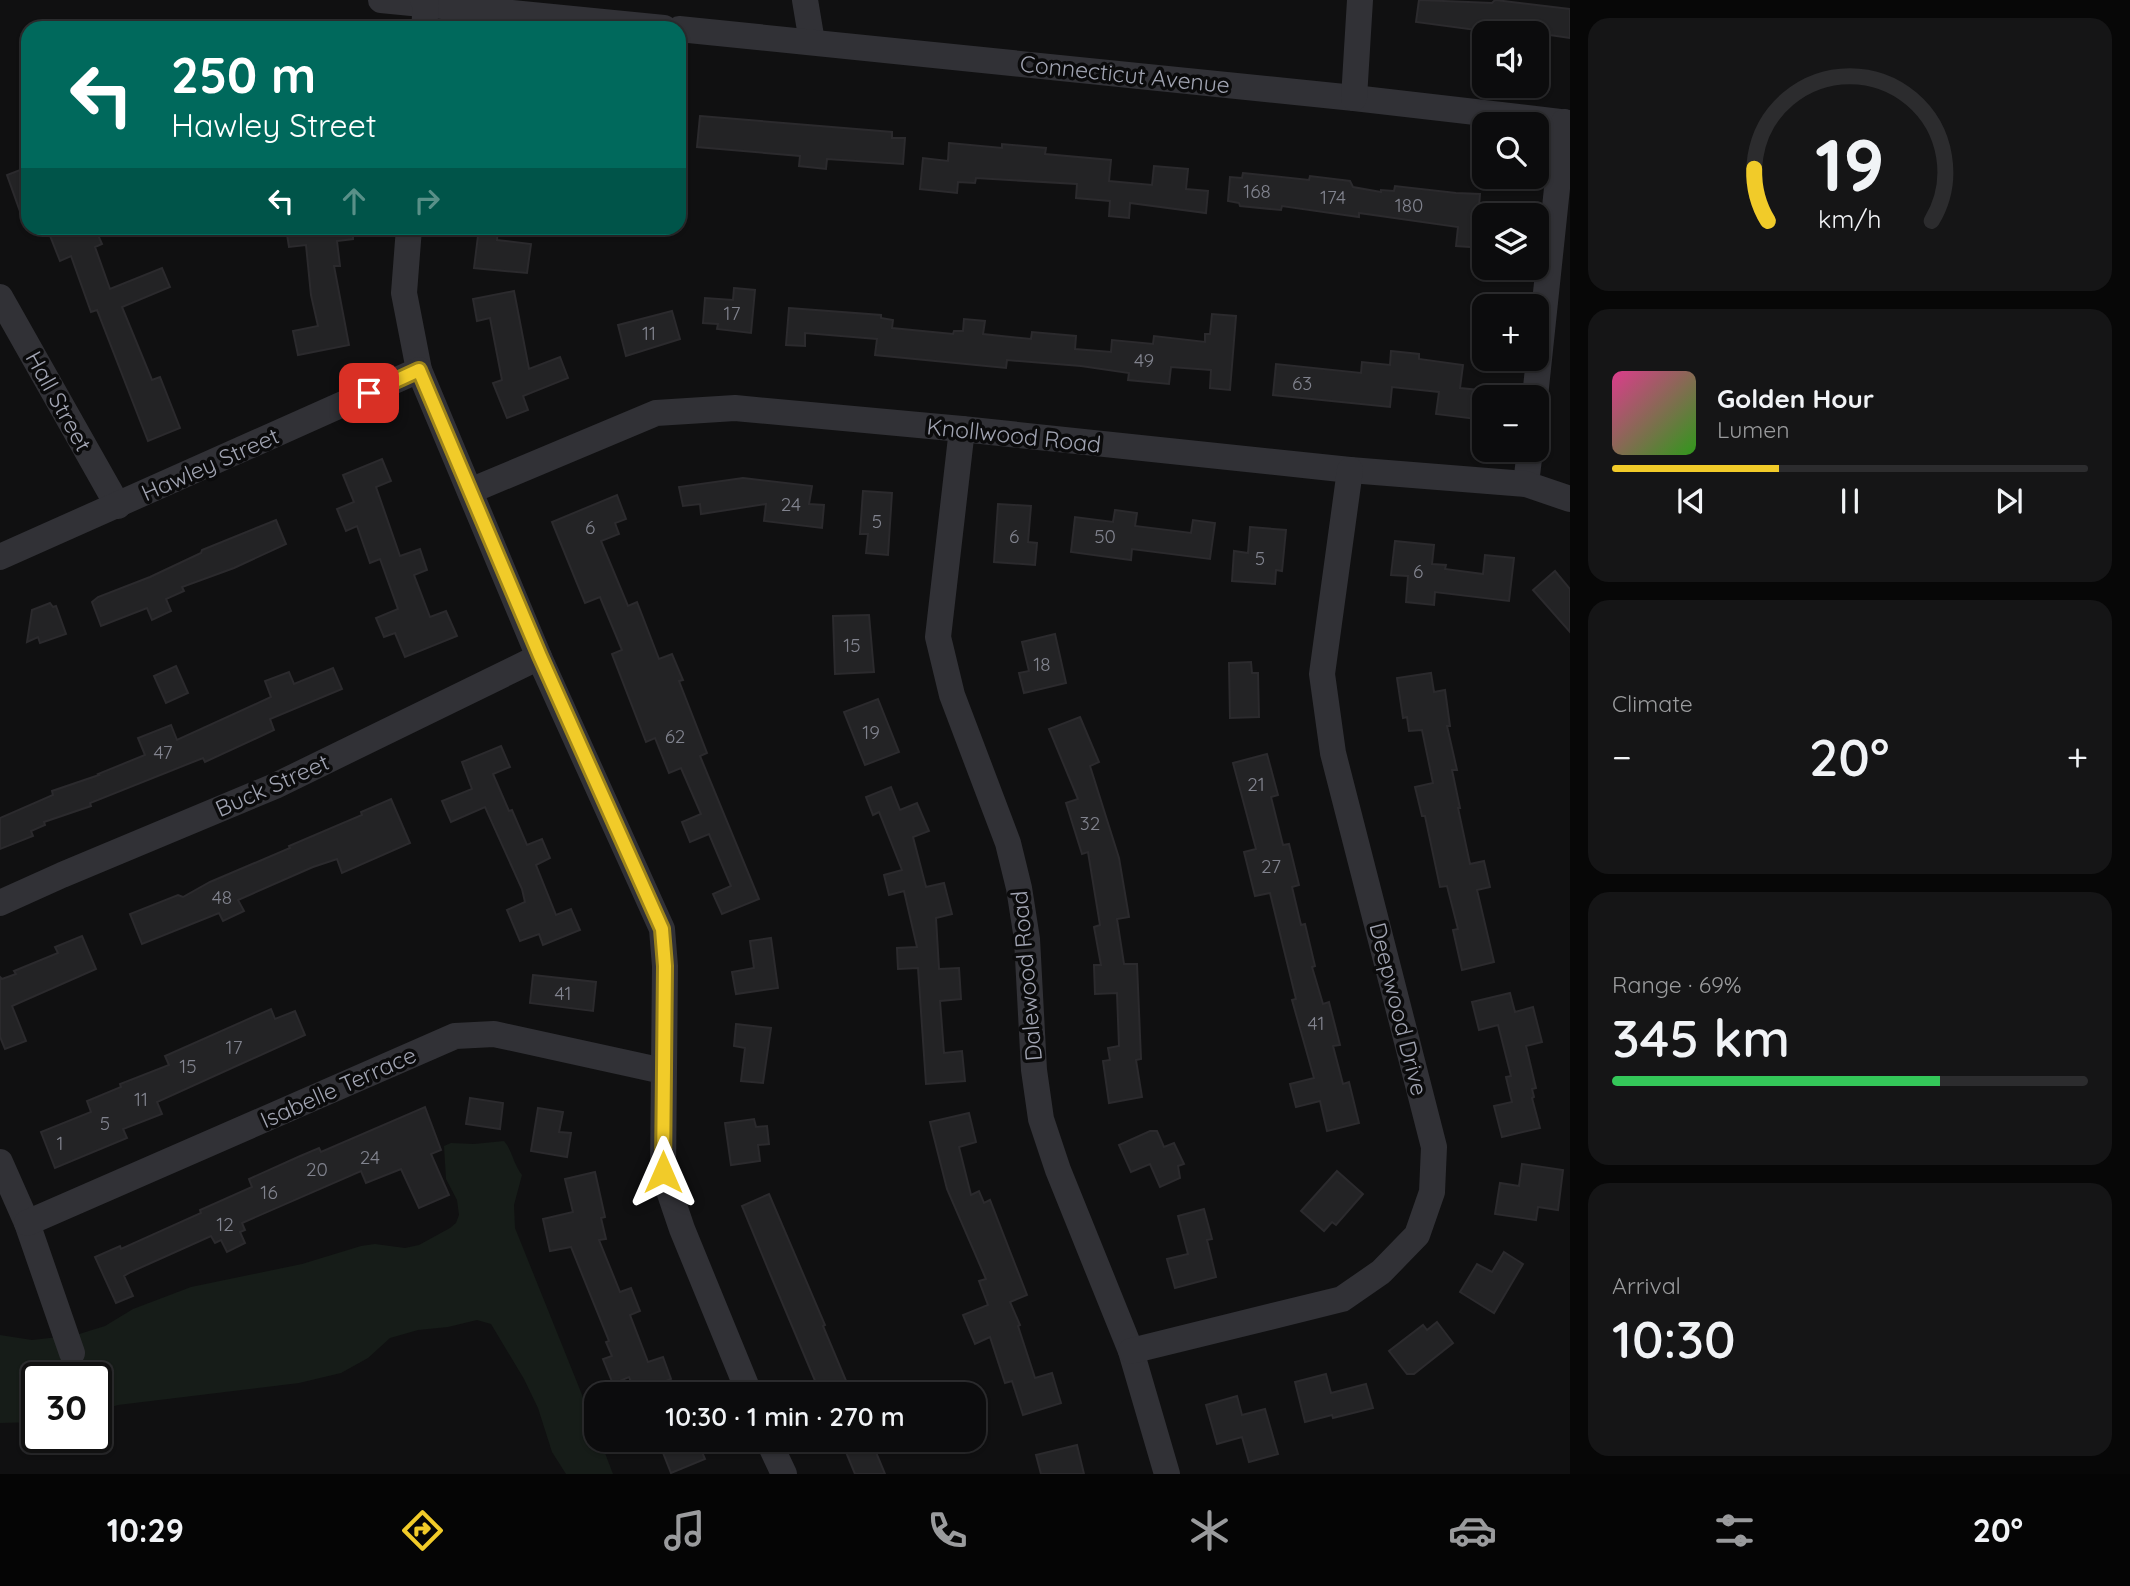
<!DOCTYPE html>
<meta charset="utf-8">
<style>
:root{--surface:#0c0c0d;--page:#151516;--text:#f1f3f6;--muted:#9a9b9d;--line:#2c2c2e;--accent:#f1cb29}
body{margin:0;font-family:Quicksand,sans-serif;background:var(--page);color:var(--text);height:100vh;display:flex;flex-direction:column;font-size:26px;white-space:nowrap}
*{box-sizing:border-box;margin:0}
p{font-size:23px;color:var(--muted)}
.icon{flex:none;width:38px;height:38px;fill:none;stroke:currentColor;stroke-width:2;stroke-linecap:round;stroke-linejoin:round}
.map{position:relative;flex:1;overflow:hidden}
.details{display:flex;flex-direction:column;gap:18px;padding:18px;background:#070707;width:560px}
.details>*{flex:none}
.banner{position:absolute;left:21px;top:21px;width:665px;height:214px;border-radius:21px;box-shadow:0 2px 5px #0004,0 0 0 2px var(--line);background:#00695c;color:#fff;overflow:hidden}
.fabs{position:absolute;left:1472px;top:21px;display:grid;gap:14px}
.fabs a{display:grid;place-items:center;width:77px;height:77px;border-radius:14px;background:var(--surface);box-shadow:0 2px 5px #0004,0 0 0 2px var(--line);font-size:35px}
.speed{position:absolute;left:21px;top:1362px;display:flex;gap:14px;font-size:35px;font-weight:700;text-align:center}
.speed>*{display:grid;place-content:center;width:91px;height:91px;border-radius:50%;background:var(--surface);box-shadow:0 2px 5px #0004,0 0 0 2px var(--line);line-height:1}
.speed .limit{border:4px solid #111;border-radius:10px;background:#fff;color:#111}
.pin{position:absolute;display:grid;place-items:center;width:60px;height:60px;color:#fff;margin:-30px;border-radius:14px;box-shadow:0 4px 10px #0006}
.me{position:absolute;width:77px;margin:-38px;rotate:0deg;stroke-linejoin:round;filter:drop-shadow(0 0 5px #0008)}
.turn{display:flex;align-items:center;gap:24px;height:147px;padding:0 35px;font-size:32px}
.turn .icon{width:91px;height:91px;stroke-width:2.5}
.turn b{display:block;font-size:49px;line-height:60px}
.lanes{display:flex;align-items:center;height:66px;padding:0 35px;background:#0003;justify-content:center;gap:35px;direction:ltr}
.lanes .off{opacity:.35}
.big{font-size:52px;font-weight:600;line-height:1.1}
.details .card{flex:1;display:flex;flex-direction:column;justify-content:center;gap:10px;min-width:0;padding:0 24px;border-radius:21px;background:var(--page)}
.details .dial{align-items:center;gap:0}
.dial svg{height:182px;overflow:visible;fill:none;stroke:var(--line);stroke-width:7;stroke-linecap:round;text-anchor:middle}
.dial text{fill:var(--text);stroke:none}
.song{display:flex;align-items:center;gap:21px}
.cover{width:84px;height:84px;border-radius:10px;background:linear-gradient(135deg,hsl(330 70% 55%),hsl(110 70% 35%))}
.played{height:7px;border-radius:4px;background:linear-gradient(90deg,var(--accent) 35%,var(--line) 35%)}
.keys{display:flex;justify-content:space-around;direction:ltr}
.heat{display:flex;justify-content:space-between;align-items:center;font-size:38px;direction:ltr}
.charge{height:10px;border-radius:5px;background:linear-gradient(90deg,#34c759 69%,var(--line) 0)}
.trip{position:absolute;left:584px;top:1382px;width:402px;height:70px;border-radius:21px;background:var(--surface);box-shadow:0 2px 5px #0004,0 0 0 2px var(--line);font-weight:600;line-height:70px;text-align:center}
.tabs{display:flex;height:112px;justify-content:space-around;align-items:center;background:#050505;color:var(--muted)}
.tabs .icon{width:49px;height:49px}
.tabs .selected{color:var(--accent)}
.tabs b{font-size:32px;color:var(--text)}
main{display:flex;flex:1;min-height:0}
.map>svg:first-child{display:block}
</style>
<main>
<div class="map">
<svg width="1570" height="1474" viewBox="0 0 1570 1474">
<rect width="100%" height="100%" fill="#101011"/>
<path fill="#161c18" d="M504,1141C512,1150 513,1163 522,1175L514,1205L515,1228L597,1432V1440H600L613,1474H566L552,1452L538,1408L524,1379L491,1324L477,1320L448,1327L418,1330L390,1338L368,1358L341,1373L299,1383L118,1405L96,1411V1377H37V1422L0,1423V1335L32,1340L76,1335L105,1326L133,1309L191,1287L302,1264L361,1246L375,1244L405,1248L419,1245L450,1228L456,1223L459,1215L457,1200L446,1179L444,1146L451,1143L474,1144Z"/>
<g fill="#232325" stroke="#2b2a2d" stroke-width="2">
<path d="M1419,0L1492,3L1495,0L1570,9V38L1536,33H1499L1416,22Z"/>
<path d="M700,116L892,132V138H905L903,164L827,159L826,169L799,166L800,156L697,147Z"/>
<path d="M949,143L1002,148V144L1046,148L1045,154L1111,160L1109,181L1152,185L1154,166L1188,169L1186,189L1208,191L1206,213L1130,203L1129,218L1109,216L1110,201L1076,198L1077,184L976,178L975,183L958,182L957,193L920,189L923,158L948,161Z"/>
<path d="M28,167V227L26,228L7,175Z"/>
<path d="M1243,173L1309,180L1310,176L1350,181L1353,187L1381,192V190L1394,191L1395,186L1456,193L1480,194L1478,218H1484V248L1456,246L1458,227L1359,213V217L1282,206L1281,210L1240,206L1239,203L1228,201L1230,177L1242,178Z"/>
<path d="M47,228H95L102,244L95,247L110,289L162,268L170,287L122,307L152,380L160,377L180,428L148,441L97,310L91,312L71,256L60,261Z"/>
<path d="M286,228H353V239L337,241L340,266H334L349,345L298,355L293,331L318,326L311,295L306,245L289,247Z"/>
<path d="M479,228H498L497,240L531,244L527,273L474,268Z"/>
<path d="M734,288L755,290L751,333L717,329L718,324L703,323L705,298L733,300Z"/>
<path d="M514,291L529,369L560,357L568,378L523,396L528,410L507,418L493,383L502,380L490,318L477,321L473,299Z"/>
<path d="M789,308L881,315V318L893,320L892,328L953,334L954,331H963L964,319L985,321L983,334L1031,339L1032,332L1076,336L1075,349L1111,352L1112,340L1153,344L1154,336L1205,342V334H1210L1212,314L1236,316L1230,390L1210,388L1211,370L1171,367L1169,384L1128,380L1129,373L1081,366L1007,360L1006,368L875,355L877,339L805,333V346L786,345Z"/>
<path d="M672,311L680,339L626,356L618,325Z"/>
<path d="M1391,351L1419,354V359L1463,365L1460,388L1479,390L1476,419L1436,414L1439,392L1392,387L1390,407L1273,395L1276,364L1361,373L1362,362L1390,365Z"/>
<path d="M382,459L391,481L376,487L400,556L420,549L427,570L414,575L430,617L446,611L457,636L405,657L395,633L384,637L376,618L398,609L380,559L370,563L357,526L346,531L337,509L354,502L343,475Z"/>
<path d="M743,478L812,486L809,504L824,505L822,528L764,521L766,504L701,514L700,504L683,506L679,487Z"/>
<path d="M863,491L892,493L888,555L866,553L868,534H860Z"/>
<path d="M617,495L626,519L615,523L619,534L601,541L628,606L637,602L659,659L672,654L683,680L679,681L707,753L700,756L759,899L722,914L713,894L731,886L709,834L690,842L682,822L701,814L681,768L669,773L655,738L646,742L612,654L622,650L600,597L585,603L552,522Z"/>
<path d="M998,504L1031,506L1028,542L1037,543L1035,565L994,562Z"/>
<path d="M1115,510L1137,513L1135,526L1191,533L1193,520L1215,523L1210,559L1132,549L1131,560L1071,552L1075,517L1113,522Z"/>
<path d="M276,520L286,544L234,568L182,587L184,591L166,599L171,611L152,620L147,608L101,626L92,602L98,597L150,577L201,553L202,550Z"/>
<path d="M1250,527L1286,530L1282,571L1276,570L1275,584L1232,581L1234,551L1248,553Z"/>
<path d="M1395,541L1434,545L1432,564L1446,565L1445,569L1483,574L1485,555L1514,558L1509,601L1435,592L1434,605L1406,602L1408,576L1391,575Z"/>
<path d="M1555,571L1570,589V632L1533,590Z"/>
<path d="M50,603L53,607L56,606L66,634L40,643L38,637L27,642L32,610Z"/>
<path d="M869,615L874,672L835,674L833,616Z"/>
<path d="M1055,634L1066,683L1024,693L1019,673L1029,671L1022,642Z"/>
<path d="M1251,662L1252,673H1258L1259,717L1230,718L1229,663Z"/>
<path d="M176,666L188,693L166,703L154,676Z"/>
<path d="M333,668L342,689L270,719L274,730L205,762L203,758L90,803L91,806L44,822L45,825L31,831L33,836L0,849V818L53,795L52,791L99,775L98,774L145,755L138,738L171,725L177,740L271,697L265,681L289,672L294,684Z"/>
<path d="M1431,673L1434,692L1445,690L1450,726H1447L1457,770H1452L1460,808H1458L1470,864L1484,861L1490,887L1477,890L1494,962L1462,970L1453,930L1458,929L1447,886L1440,887L1425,816H1422L1415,787L1433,783L1422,730L1409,731L1407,717L1403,718L1397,678Z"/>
<path d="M878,699L899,752L865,765L844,712Z"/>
<path d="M1080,717L1099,762L1090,766L1119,858L1129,917L1117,919L1124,964H1137L1141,1059L1136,1060L1142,1097L1109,1103L1103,1061L1110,1060L1108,1048L1119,1046L1117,993L1095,994L1094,965H1101L1094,927L1100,925L1088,852L1082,854L1066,803L1078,799L1049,729Z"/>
<path d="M501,746L510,767L493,774L509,811L512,810L527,845L542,839L550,858L536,865L556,915L571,909L580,930L543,945L539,934L520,941L507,910L525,902L522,889L485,807L451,822L442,801L472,789L462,762Z"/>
<path d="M1267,754L1278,795L1271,797L1283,845L1289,844L1299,885L1292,887L1301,925L1305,924L1315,966L1312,967L1323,1004L1329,1002L1340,1045L1333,1046L1343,1084L1349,1082L1359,1123L1327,1131L1320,1101L1296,1107L1290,1084L1314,1078L1292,1000L1296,999L1270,893L1255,896L1244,852L1256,849L1233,763Z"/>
<path d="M891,787L900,810L917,803L929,831L913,837L926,887L944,883L952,914L936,918L939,969L959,968L961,999L940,1001L944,1053L962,1051L965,1081L926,1084L918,968L898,969L897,948L917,947L904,891L889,895L884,875L902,870L879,812L873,815L866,797Z"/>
<path d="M391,799L410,843L342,873L337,859L313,867L238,900L244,911L223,921L219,913L142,944L130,914L178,895L183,897L210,882L290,848L289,846L362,815L361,812Z"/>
<path d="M82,936L96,969L12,1006L26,1041L5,1049L0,1037V977L2,979L16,974L14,971L58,953L55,947Z"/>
<path d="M771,938L778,988L736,994L732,972L754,968L750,941Z"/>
<path d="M533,975L596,982L593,1011L530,1003Z"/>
<path d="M1510,993L1515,1012L1533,1007L1542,1042L1526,1046L1536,1088L1532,1089L1534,1097L1532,1098L1540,1128L1502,1137L1494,1106L1512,1102L1506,1077L1511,1076L1498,1025L1479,1030L1472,1002Z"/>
<path d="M271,1009L275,1019L295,1011L305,1035L157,1102L162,1114L123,1129L127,1138L55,1168L41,1132L91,1112L87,1101L121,1087L120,1084L169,1065L165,1056Z"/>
<path d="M736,1024L771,1028L763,1083L741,1081L745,1048L734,1046Z"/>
<path d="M470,1098L503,1103L500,1129L466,1124Z"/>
<path d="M425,1107L441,1150L431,1154L449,1195L419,1208L401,1169L366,1183L361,1171L242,1223L245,1230L240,1232L245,1243L227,1252L221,1240L215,1243L211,1236L131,1272L124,1276L133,1296L116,1303L95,1257L120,1246L121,1249L201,1213L200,1210L252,1187L249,1179L298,1157L319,1148L321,1152Z"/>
<path d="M538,1108L563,1112L559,1132L571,1133L567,1157L531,1151Z"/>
<path d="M969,1113L976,1142L959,1147L971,1195L979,1191L984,1203L990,1200L1027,1295L1010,1302L1020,1325L1018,1326L1035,1378L1052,1373L1061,1403L1023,1415L1012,1381L1005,1383L990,1337L975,1344L963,1315L988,1305L979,1281L986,1279L947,1189L930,1122Z"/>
<path d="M754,1119L756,1127L767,1126L769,1144L758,1145L760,1161L731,1165L725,1123Z"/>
<path d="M1150,1131H1157L1164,1147L1174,1143L1184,1164L1178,1166L1180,1178L1160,1187L1150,1164L1131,1172L1119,1145Z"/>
<path d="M1522,1164L1563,1170L1558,1210L1538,1207L1536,1220L1495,1214L1500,1183L1519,1186Z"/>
<path d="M1337,1171L1363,1194L1336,1225L1332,1222L1324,1231L1301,1211Z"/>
<path d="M595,1172L605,1217L601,1218L606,1239L599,1240L620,1292L631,1288L640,1311L630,1315L648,1362L663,1357L671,1379L636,1393L629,1377L613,1384L603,1359L612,1356L606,1342L609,1341L571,1247L550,1251L543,1219L573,1212L565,1179Z"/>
<path d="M769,1194L825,1325L823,1326L852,1395H821L771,1276L742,1206Z"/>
<path d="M1204,1209L1212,1239L1207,1240L1216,1277L1175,1288L1167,1259L1188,1254L1178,1216Z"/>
<path d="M1504,1252L1523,1264L1494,1313L1460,1292L1477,1264L1492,1272Z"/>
<path d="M1437,1322L1453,1343L1414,1374H1407L1389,1351L1423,1325L1427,1330Z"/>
<path d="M1326,1374L1331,1393L1366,1384L1373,1408L1333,1418L1332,1415L1305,1422L1295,1382Z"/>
<path d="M1237,1396L1242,1415L1265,1409L1278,1454L1249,1462L1242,1437L1217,1444L1206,1405Z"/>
<path d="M658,1440H697L705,1459L671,1473Z"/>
<path d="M841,1440H871L885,1474H855Z"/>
<path d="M1077,1445L1084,1474H1041L1036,1455Z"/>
</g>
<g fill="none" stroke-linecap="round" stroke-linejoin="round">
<g stroke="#313136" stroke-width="26">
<path d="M381,0L664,28"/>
<path d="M423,0L426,5L424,28"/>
<path d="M805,0L812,42"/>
<path d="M679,29L1354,98L1570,123"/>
<path d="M1354,98L1360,0"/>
<path d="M409,228L404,293L419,370L539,657L662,929L665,966L663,1173L682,1229L750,1395"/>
<path d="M0,297L118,506"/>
<path d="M1535,397L1564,122"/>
<path d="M962,429L938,637L952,695L1008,843L1019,888L1027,939L1034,1070L1041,1119L1058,1170L1131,1351L1167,1474"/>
<path d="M1526,484L1530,450"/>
<path d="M470,491L656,413L735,408L962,429L1350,470L1526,484L1570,499"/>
<path d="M0,557L419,370"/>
<path d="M0,903L62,875L275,786L539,657"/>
<path d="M0,1162L27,1223L72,1353"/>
<path d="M27,1223L455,1036L494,1034L663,1071"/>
<path d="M1131,1351L1342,1299L1381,1272L1417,1235L1432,1192L1434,1147L1333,753L1322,674L1350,470"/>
<path d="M768,1440L784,1474"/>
</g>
</g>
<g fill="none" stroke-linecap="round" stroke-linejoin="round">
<g stroke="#9d841b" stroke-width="18">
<path id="route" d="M369,393L419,370L540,656L662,929L665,966L663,1172"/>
</g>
<use href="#route" stroke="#f1cb29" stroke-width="12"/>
</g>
<g text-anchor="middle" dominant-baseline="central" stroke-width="7" stroke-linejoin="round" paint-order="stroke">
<g font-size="19" fill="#81838e">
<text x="1257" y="191">168</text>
<text x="1333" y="197">174</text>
<text x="1409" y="205">180</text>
<text x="732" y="313">17</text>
<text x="649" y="333">11</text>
<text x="1144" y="360">49</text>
<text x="1302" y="383">63</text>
<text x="791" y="504">24</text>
<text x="877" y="521">5</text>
<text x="590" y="527">6</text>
<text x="1014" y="536">6</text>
<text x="1105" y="536">50</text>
<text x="1260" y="558">5</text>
<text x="1418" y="571">6</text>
<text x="852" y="645">15</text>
<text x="1042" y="664">18</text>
<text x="871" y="732">19</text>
<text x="675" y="736">62</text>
<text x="163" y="752">47</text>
<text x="1256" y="784">21</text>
<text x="1090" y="823">32</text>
<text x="1271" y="866">27</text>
<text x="222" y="897">48</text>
<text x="563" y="993">41</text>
<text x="1316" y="1023">41</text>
<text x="234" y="1047">17</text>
<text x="188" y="1066">15</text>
<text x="141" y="1099">11</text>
<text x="105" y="1123">5</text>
<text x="60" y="1143">1</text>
<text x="370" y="1157">24</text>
<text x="317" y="1169">20</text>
<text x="269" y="1192">16</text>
<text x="225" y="1224">12</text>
</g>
<g font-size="23" fill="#a1a4b2" stroke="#0b0b0c">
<text transform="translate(1125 74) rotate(6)">Connecticut Avenue</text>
<text transform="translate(59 401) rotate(61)">Hall Street</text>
<text transform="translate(1014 435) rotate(6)">Knollwood Road</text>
<text transform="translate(210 464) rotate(-24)">Hawley Street</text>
<text transform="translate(272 785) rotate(-24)">Buck Street</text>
<text transform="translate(1026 976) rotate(-95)">Dalewood Road</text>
<text transform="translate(1399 1009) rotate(76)">Deepwood Drive</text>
<text transform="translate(338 1087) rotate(-24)">Isabelle Terrace</text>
</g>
</g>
</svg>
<div class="fabs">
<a><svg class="icon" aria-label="sound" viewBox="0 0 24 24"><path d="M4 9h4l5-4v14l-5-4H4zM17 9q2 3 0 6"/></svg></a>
<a><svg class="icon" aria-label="search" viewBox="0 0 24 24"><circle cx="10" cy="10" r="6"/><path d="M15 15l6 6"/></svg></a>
<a><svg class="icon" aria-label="layers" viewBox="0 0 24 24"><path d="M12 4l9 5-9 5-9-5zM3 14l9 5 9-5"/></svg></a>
<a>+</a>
<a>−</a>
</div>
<div class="speed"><div class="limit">30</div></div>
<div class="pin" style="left:369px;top:393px;background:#d93025"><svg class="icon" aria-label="arrive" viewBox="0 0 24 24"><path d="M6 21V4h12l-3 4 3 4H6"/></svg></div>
<svg class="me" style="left:663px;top:1172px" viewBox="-20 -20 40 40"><path d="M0-17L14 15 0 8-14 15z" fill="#f1cb29" stroke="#fff" stroke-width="4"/></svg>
<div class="trip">10:30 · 1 min · 270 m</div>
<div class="banner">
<div class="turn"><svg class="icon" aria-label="left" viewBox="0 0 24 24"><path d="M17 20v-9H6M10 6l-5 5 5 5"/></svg><div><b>250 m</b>Hawley Street</div></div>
<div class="lanes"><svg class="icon" aria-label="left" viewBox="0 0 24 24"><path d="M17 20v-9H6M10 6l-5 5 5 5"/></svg><svg class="icon off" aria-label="ahead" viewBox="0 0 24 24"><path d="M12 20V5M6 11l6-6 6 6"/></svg><svg class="icon off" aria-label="right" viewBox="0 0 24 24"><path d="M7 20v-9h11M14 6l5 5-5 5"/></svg></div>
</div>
</div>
<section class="details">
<div class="card dial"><svg viewBox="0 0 100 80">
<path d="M14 69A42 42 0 1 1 86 69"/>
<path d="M14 69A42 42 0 0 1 8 46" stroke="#f1cb29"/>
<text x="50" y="56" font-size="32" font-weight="700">19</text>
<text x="50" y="72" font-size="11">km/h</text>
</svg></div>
<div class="card">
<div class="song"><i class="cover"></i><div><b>Golden Hour</b><p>Lumen</p></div></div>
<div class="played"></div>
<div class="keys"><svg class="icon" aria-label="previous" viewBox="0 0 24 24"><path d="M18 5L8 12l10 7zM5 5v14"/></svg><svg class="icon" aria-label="pause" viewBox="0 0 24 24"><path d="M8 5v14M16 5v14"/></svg><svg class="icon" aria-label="next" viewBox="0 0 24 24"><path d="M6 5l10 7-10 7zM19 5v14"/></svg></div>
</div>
<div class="card"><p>Climate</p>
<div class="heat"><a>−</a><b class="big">20°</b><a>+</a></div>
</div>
<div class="card"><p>Range · 69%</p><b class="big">345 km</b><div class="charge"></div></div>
<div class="card"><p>Arrival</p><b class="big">10:30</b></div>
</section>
</main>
<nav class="tabs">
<b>10:29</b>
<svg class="icon selected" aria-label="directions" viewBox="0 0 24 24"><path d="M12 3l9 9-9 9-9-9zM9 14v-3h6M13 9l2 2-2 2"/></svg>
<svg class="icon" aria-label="music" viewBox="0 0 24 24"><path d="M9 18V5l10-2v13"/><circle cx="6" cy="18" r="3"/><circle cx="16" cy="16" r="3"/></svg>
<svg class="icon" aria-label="phone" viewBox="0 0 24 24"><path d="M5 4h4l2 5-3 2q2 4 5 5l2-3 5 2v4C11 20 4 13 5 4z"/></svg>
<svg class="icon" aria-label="climate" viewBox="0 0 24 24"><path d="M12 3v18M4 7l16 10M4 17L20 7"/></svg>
<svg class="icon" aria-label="car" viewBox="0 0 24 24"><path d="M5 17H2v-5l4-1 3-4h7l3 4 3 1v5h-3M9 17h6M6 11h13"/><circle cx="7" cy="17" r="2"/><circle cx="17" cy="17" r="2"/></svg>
<svg class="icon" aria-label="filters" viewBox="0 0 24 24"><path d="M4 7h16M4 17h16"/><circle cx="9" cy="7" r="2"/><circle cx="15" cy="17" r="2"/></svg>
<b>20°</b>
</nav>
